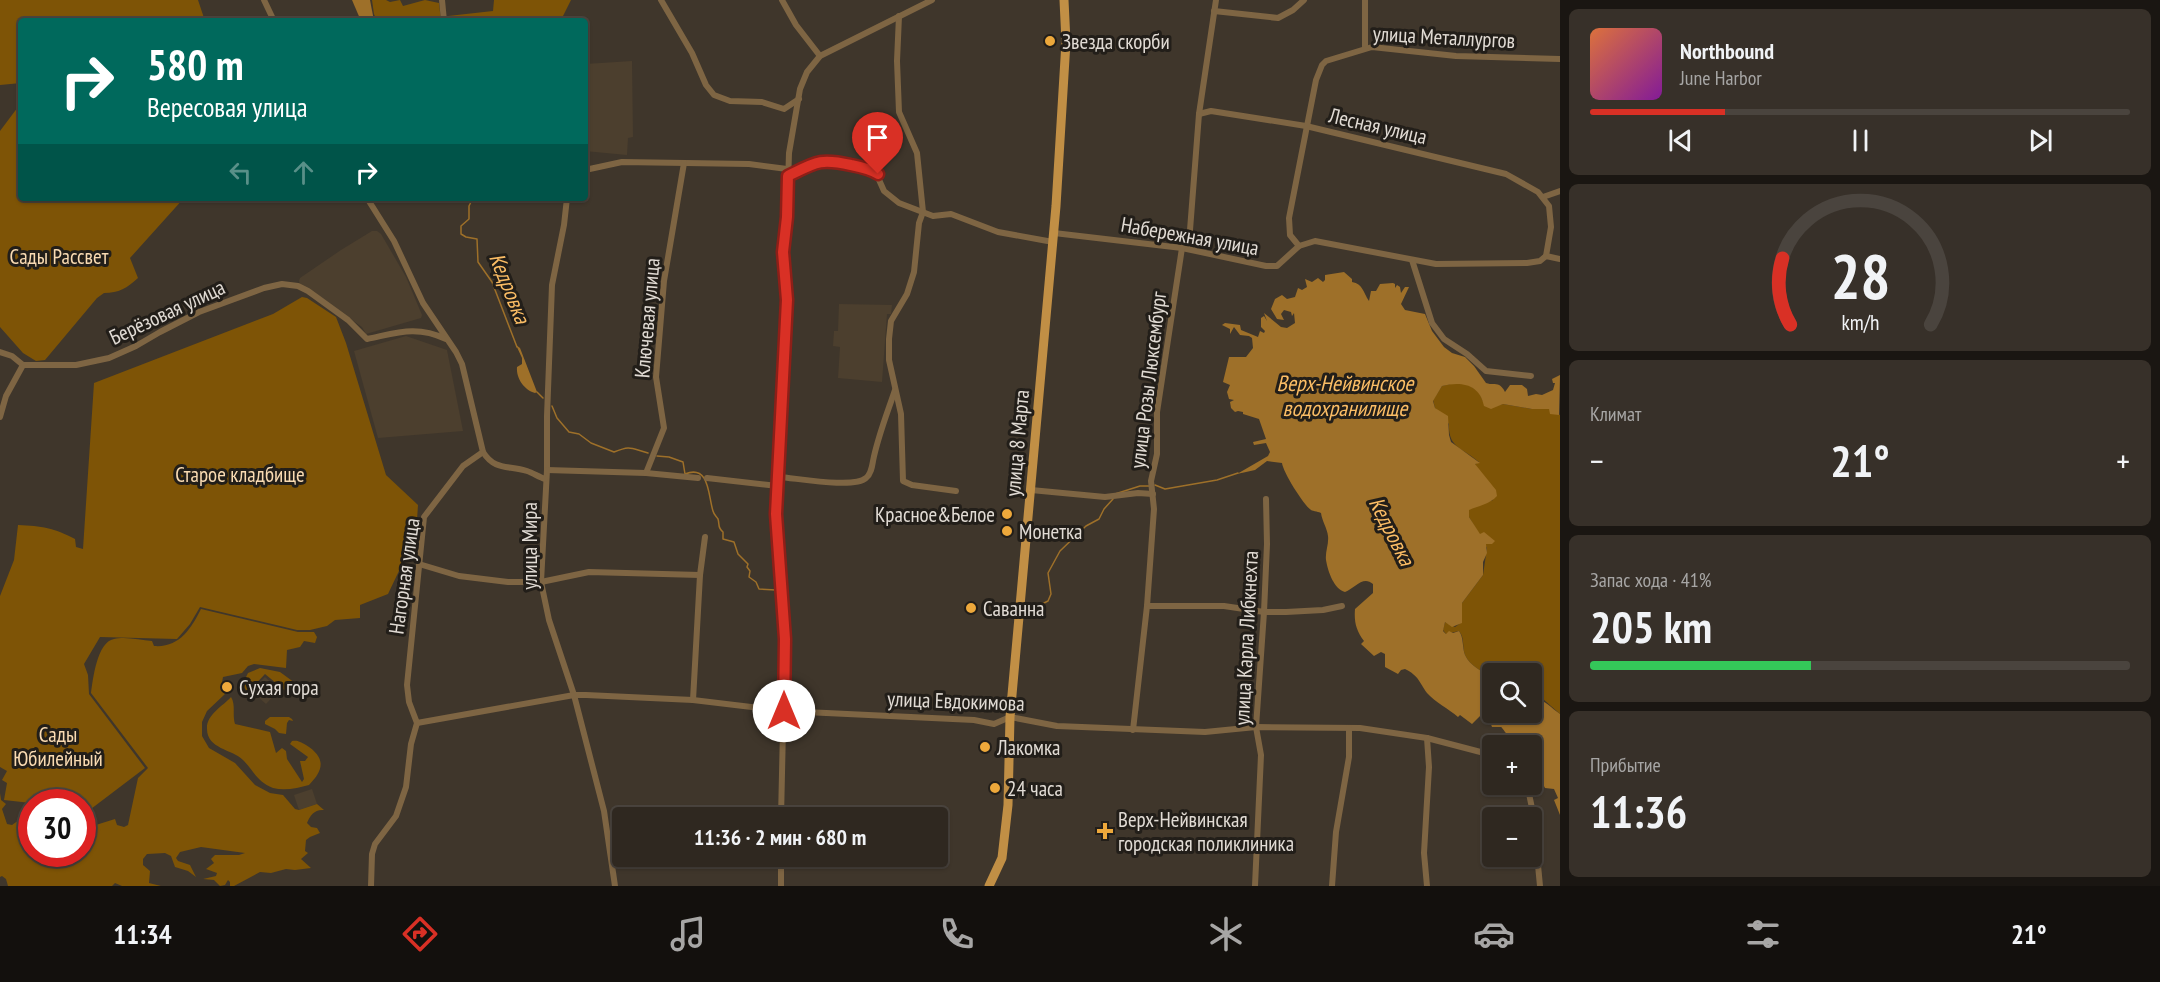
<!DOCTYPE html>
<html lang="ru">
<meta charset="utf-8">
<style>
:root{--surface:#2f2820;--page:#373029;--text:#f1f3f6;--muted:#a7a6a5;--line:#4a443e;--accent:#d93025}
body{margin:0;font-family:"PT Sans Narrow",sans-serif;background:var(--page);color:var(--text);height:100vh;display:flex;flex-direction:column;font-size:22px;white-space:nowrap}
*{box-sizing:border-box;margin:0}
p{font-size:20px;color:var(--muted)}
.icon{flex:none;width:33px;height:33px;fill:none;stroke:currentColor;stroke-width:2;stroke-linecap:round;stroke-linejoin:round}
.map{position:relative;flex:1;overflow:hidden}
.drawer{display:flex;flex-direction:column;gap:9px;padding:9px;background:#1a1612;width:600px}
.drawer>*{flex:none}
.hud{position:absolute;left:18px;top:18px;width:570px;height:183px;border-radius:6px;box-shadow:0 2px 4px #0004,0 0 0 2px var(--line);background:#00695c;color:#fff;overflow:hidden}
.controls{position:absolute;left:1482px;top:663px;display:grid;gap:12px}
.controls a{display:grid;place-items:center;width:60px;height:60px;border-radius:6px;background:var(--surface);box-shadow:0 2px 4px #0004,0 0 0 2px var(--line);font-size:30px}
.speed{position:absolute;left:18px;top:789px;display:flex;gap:12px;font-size:30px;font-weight:700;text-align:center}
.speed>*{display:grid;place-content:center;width:78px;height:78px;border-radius:50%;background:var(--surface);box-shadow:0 2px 4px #0004,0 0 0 2px var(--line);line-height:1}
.speed .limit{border:9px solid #d22;background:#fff;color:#111}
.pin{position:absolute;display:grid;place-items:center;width:51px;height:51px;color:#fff;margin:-62px -26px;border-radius:50% 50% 50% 0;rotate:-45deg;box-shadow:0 0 6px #0007}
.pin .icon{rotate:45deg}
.me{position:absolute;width:66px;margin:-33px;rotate:0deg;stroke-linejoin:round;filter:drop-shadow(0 0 4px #0008)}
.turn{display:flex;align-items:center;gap:21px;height:126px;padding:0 30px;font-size:27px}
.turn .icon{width:78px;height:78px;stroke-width:2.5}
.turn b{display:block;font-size:42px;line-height:51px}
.lanes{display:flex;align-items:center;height:57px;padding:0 30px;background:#0003;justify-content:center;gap:30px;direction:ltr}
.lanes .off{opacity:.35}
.big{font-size:45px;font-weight:800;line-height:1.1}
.drawer .card{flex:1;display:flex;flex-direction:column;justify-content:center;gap:9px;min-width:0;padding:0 21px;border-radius:9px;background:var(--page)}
.drawer .dial{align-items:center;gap:0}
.dial svg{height:156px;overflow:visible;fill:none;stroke:var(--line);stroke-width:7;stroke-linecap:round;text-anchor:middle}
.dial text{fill:var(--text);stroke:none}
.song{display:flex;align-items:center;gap:18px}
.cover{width:72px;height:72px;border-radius:9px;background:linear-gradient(135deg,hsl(20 70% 55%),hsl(290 70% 35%))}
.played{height:6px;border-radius:3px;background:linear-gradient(90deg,var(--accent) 25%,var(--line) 25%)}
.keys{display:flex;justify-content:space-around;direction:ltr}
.heat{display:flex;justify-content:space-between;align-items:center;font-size:33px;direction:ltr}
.charge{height:9px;border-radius:4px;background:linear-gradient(90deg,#34c759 41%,var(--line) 0)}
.trip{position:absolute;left:612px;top:807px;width:336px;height:60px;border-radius:6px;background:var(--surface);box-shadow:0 2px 4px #0004,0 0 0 2px var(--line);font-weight:800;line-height:60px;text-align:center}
.dock{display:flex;height:96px;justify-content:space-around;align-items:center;background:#13100d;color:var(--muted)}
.dock .icon{width:42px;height:42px}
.dock .on{color:var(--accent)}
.dock b{font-size:27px;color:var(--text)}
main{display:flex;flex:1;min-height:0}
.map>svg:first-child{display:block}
</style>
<main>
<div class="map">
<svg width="1560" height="886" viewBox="0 0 1560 886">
<rect width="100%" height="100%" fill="#3f362b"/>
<g fill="#4c3f2e">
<path d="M632,61L633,137L628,138L627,155L585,151V64Z"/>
<path d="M372,231H377L381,234L406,277L422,315L421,318L366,334L362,327L300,284L299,281L300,278L341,250Z"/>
<path d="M839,304L892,305L891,314H887L882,382L838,378L840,347L833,346L834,331H838Z"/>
<path d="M406,336L447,350L463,431L378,438L354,351Z"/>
<path d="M265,677L279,690L266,704L251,691Z"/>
<path d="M312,789L317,804L299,810L294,795Z"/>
</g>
<g fill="#7e5406">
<path d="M0,0H198L205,21H21V83L0,85Z"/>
<path d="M372,0H386L390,2L400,0L403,6L425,0L439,3L441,21H377L374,14Z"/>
<path d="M494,0H571L563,16L564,21H448V16L493,11Z"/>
<path d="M21,103V198H184L130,258L138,278C127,288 119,293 104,293L97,298L45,360L36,361L23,353L0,327V131Z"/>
<path d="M302,297L307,298L336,317L346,343L386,475L418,505L416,535L388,594L360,605V618L335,620L327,626L310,630H297L200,607L190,624L177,639L100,637L84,664L88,675L89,694L145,768L83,815L82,802L31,803L4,800L7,783L2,780L7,771L0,767V596L14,560L18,525C42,526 54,528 75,539L76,547L83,549L94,383L273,314Z"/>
<path d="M1459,382L1469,385L1479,392L1483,401L1496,406L1503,404L1532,409H1549L1560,415V714L1543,699L1532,700V674H1492V677C1483,672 1470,666 1465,655C1462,647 1465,638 1459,631L1446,634L1443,630L1445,622L1455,627L1462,622V603L1483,575L1487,548L1469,517V509L1493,500L1475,464L1479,462C1463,448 1448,448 1449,424L1435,408L1433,400L1442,386Z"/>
<path d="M201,609L298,632H314L317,637L315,643L304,641L300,647L287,650L286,668L254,664L248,666L242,673L223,677L221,688L225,694L207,711L202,722V736L209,748L235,763L255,785L270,793L283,795L295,809L299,810L317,804L324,810C315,809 310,815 307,823L311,827L317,828L320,833L310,837L306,840L305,851L308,853L301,859L311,868L295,870L286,869L271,873L260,872L234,886H230V882L228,880L225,885L220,886L214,880L203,879L216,876L217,873L206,869L214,863L211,859L215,855H239L245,853L201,847L180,852L176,858L178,861L190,865L196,877L188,871L175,867L171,856L165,853L147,854L143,859V865L150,871L149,883L161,886H122L115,883L112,886H8L6,879L2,876L0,877V793L1,800L6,804L2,809L7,824L12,825L26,815H31L32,854H82L83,829L115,819L117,825L124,827L128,825L138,778L148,768L91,693C93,679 97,642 114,639C125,636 140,640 152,641L154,646C179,648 191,629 201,609Z"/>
<path d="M260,668L280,672L306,691L296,689L291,694L288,693L265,674L250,690L251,696L242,685L248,673Z"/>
<path d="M231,697C236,705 232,714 235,724L270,732L276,753L282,748L286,751L287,759L302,782L304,779L300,761H305L308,757L290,744L292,741C298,740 300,742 306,745C325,757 325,769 309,785C298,788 285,791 273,788C257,782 254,771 243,760C232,749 207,749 207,729C206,715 223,706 231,697Z"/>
<path d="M270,717H289L292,719L293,721L289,720L287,723L286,734L279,733L275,729L265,724V721Z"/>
</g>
<g fill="#9e7029">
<path d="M352,0H370L374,21H361Z"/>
<path d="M1344,272L1352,279V282C1363,284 1363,292 1369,301L1371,291H1376L1380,284L1393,283L1395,284V288L1397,285L1400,287L1401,293L1405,287H1409L1401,304L1405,310L1425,314L1432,331L1444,347L1452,353L1465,357L1474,366L1486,383C1494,386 1499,380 1505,392L1510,385H1522L1527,389L1528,396L1536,394L1542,395L1553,390L1555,383H1553L1552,379L1560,375L1559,415L1550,414L1549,409H1532L1503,404L1491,409L1484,406C1480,384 1461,381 1442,386L1433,401L1435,408L1448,416L1449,435L1451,442L1480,463L1475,464L1496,490L1497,496C1490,504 1478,506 1469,510V517L1480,534L1484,532L1495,541L1492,544H1486L1487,553L1483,562V575L1462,603V623L1452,627L1445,622L1443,631L1446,634L1449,631L1453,633L1459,631C1464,638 1462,647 1465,655C1470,666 1483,672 1492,677V712H1532V700C1544,698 1550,707 1560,714V815L1554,800L1558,798L1554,789L1545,788L1536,771L1532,767V746L1514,745C1513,744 1503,728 1501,727H1492L1489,719L1483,713L1472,724L1460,715L1458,717C1449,709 1435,702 1427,693C1419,682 1419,676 1405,669L1401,670L1398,674L1385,667V654L1381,652L1374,656L1361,644L1364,641C1356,630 1354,622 1355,609L1373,593V584C1363,575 1355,588 1345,592C1334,589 1328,572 1326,560C1325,552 1329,544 1328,536C1327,528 1322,521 1321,513C1320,512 1313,511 1311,510C1303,504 1283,472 1282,463L1267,461L1255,470L1237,474L1268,456L1270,452L1266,443L1254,445L1253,442L1266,439L1259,419L1243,414V412L1238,411L1235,412L1231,408L1230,402L1234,400L1229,399L1227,392L1230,385L1223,382L1229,357H1246L1253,348L1252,338L1249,336L1240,335L1234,327L1230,334V329L1222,325L1225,323L1240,325L1241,330L1258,337L1260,331L1264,333L1265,331L1261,327V318L1264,316L1267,321L1264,313L1281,327L1287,328L1295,323L1294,313L1292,316L1291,312L1284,310L1281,314L1284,320L1277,319L1271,309L1275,299L1282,295L1287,299L1295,297L1298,288L1302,290L1307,287L1305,279L1312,282L1318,278L1323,282L1325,280V275Z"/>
<path d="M516,345L520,348L537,392L535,393C524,390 516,378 517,367L522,364V358Z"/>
</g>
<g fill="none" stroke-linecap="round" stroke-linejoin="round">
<g stroke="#9e7029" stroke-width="1.5">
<path d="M473,198L469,206V219L461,226V234L466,237L477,239L478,262L492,282L517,347"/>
<path d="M537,392L543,398"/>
<path d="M552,406L557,418L569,432L579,434L591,443L614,452C631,445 630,448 648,453"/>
<path d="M657,456L669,457L683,462L685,474C710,464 708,496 713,511C714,515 716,516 718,519C720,525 717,527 723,532V539L734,542L738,554L748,564L747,567L750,571L749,577L756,582L759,589L776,590"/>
<path d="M1155,485L1165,489L1217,480L1238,473"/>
<path d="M1115,494L1140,486H1150"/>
<path d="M1031,604L1040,605L1048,601L1051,594L1048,573L1060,551L1086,526L1099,519L1104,509L1113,499"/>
</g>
<g stroke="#7e6543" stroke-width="6">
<path d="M264,0L274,21"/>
<path d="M442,0L444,21"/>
<path d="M661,0L692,53L706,85L714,95L730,101L762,102L784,109L799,99"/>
<path d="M782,0L796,25L820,56"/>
<path d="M1365,0V48"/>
<path d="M1214,11L1278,18L1293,10L1304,0"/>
<path d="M899,16L897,61L899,112L917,153L923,212L919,223L914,272L907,294L891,321L889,339V360L901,414L903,481L912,485L956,491"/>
<path d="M1199,114L1211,111L1306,126L1506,174L1538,192L1549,206L1551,227L1546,256"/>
<path d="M585,170L622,162L749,164L787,169"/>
<path d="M788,176L827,160L859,167L876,173L884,191L899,203L933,216L951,214L998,232L1053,242"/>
<path d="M1543,197L1560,191"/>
<path d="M367,198L394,241L423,303L456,352L462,364L483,452L463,466L424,517L407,685L409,702L417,723L411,744L406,787L396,816L375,844L372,854L371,886"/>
<path d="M567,198L564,225L552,285L547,416V470L541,582L549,620L574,695L604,811L615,886"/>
<path d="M1054,233L1182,248L1266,266H1277L1299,246L1315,241L1436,264L1527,263L1540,261L1546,256L1560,259"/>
<path d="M1299,246L1290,235L1289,218L1316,80L1322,65L1326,61L1372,47L1456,56L1560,59"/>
<path d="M1412,260L1432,323L1444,339L1467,354L1486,371L1531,376"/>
<path d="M0,352L12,356L23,365"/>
<path d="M0,417L6,396L23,365H76L109,358L136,346L160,332L199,312L264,288L282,284L298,286L308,291L348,320L367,339C397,333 416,325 446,339"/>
<path d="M483,452C495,471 508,465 527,471C533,473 539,477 545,479"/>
<path d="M547,470L646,473L698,478"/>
<path d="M646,473L664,428L656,377L664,281L684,163"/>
<path d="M779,477C796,478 854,489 866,478C871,474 872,467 873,461C878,436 887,414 895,390"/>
<path d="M707,478L778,486"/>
<path d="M1031,490L1105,497L1138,493L1153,494"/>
<path d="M419,564L459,576L508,582H541L589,572L700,575"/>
<path d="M1147,606H1224L1264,612H1286L1323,610L1342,606"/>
<path d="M693,700L700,575L705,537"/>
<path d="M417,723L574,695H586L693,700L784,711L974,720L994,724L1010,717L1057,726L1205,732L1256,727L1360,728L1427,738L1492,755"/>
<path d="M1133,730L1147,606L1154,509L1151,481L1157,454V412L1182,248L1190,230L1199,114L1216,0"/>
<path d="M1427,738L1429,767L1424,853L1427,886"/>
<path d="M1527,784L1533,813L1540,886"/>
<path d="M781,818L785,639L775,514L787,300L783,244L787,217L789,153L800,89L807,72L820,56L932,0"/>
<path d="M781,856V886"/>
<path d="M1255,886L1261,755L1256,727L1264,612L1267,544L1266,499"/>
<path d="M1332,886L1336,832L1349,757V728"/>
</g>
<path stroke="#c18f45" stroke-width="9" d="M989,886L1002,858L1008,805L1010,717L1056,206L1066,42L1064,0"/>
</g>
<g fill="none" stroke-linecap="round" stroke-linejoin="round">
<g stroke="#8d1f18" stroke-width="15">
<path id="route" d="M784,711L785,639L776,514L787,300L783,252L787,217L788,176C816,162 820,158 851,165C861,167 871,169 878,174"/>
</g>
<use href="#route" stroke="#d93025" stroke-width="10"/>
</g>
<g fill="#eda83b" stroke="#221e19" stroke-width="2">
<circle cx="1050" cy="41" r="6"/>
<circle cx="1007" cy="514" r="6"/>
<circle cx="1007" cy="531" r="6"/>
<circle cx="971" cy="608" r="6"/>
<circle cx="227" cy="687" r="6"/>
<circle cx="985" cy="747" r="6"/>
<circle cx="995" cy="788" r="6"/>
<path d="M1102 822h6v6h6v6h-6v6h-6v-6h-6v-6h6z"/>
</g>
<g text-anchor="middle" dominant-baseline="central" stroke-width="6" stroke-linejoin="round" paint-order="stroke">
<g font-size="21" fill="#e1dbd4" stroke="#221e19">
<text transform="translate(1444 37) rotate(3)">улица Металлургов</text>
<text transform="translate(1378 126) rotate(13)">Лесная улица</text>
<text transform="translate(1190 236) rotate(10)">Набережная улица</text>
<text transform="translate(167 312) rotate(-25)">Берёзовая улица</text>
<text transform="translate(647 318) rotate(-85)">Ключевая улица</text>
<text transform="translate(1148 380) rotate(-83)">улица Розы Люксембург</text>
<text transform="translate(1017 443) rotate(-85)">улица 8 Марта</text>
<text transform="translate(529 546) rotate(-90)">улица Мира</text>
<text transform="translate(404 576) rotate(-82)">Нагорная улица</text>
<text transform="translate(1246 638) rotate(-87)">улица Карла Либкнехта</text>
<text transform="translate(956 701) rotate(2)">улица Евдокимова</text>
</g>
<g font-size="21" fill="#e1dbd4" stroke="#221e19" text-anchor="start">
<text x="1062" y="41">Звезда скорби</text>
<text x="995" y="514" text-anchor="end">Красное&amp;Белое</text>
<text x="1019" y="531">Монетка</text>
<text x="983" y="608">Саванна</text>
<text x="239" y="687">Сухая гора</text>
<text x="997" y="747">Лакомка</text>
<text x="1007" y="788">24 часа</text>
<text x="1118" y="819">Верх-Нейвинская<tspan x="1118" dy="24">городская поликлиника</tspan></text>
</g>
<g font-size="21" fill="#fadbb2" stroke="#221e19">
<text x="59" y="256">Сады Рассвет</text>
<text x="240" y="474">Старое кладбище</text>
<text x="58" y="734">Сады<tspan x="58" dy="24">Юбилейный</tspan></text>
</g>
<g font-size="22" font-style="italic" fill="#fbbd65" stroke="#221e19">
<text transform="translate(510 288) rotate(68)">Кедровка</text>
<text x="1345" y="383">Верх-Нейвинское<tspan x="1345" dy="25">водохранилище</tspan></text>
<text transform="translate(1392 531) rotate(63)">Кедровка</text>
</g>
</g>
</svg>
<div class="controls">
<a><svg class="icon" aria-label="search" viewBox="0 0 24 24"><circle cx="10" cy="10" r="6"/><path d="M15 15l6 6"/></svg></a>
<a>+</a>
<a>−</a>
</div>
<div class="speed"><div class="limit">30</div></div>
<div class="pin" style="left:878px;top:174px;background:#d93025"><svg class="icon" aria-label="arrive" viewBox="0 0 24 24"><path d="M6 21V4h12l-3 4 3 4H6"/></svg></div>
<svg class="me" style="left:784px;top:711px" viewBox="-20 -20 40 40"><circle r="19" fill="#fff"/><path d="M0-13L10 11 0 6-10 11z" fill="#d93025"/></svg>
<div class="trip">11:36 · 2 мин · 680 m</div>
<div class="hud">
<div class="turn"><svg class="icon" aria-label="right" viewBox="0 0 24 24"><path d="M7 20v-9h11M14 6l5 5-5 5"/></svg><div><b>580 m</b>Вересовая улица</div></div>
<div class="lanes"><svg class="icon off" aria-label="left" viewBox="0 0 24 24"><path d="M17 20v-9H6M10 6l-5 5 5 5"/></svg><svg class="icon off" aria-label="ahead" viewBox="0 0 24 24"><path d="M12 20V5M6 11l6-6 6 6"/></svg><svg class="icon" aria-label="right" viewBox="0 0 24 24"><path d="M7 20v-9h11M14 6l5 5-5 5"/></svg></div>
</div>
</div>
<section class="drawer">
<div class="card">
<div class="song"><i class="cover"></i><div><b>Northbound</b><p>June Harbor</p></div></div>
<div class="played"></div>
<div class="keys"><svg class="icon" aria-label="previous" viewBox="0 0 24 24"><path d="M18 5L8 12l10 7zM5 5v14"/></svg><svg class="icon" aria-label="pause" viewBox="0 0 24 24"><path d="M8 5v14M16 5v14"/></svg><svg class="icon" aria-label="next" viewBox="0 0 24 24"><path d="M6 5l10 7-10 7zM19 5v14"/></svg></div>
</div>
<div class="card dial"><svg viewBox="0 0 100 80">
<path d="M14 69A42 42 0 1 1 86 69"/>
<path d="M14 69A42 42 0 0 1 10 35" stroke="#d93025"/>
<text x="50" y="56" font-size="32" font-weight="700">28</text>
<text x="50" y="72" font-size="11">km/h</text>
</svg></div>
<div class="card"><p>Климат</p>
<div class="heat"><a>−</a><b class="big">21°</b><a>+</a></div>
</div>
<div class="card"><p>Запас хода · 41%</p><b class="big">205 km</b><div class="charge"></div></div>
<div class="card"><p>Прибытие</p><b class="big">11:36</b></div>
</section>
</main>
<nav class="dock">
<b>11:34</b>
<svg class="icon on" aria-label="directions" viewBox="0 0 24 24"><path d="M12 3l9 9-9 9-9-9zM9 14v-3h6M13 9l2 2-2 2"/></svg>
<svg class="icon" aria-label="music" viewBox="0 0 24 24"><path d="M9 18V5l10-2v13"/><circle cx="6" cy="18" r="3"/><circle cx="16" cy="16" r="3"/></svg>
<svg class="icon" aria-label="phone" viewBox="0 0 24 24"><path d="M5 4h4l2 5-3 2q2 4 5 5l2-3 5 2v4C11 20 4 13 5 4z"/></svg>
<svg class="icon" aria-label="climate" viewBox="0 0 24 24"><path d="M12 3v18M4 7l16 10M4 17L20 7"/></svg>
<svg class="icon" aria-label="car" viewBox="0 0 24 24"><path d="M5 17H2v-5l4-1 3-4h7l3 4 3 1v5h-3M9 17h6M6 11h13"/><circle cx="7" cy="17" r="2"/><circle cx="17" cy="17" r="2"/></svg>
<svg class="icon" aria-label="filters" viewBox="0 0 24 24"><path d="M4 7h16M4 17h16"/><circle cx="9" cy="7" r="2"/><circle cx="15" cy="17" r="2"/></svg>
<b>21°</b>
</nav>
